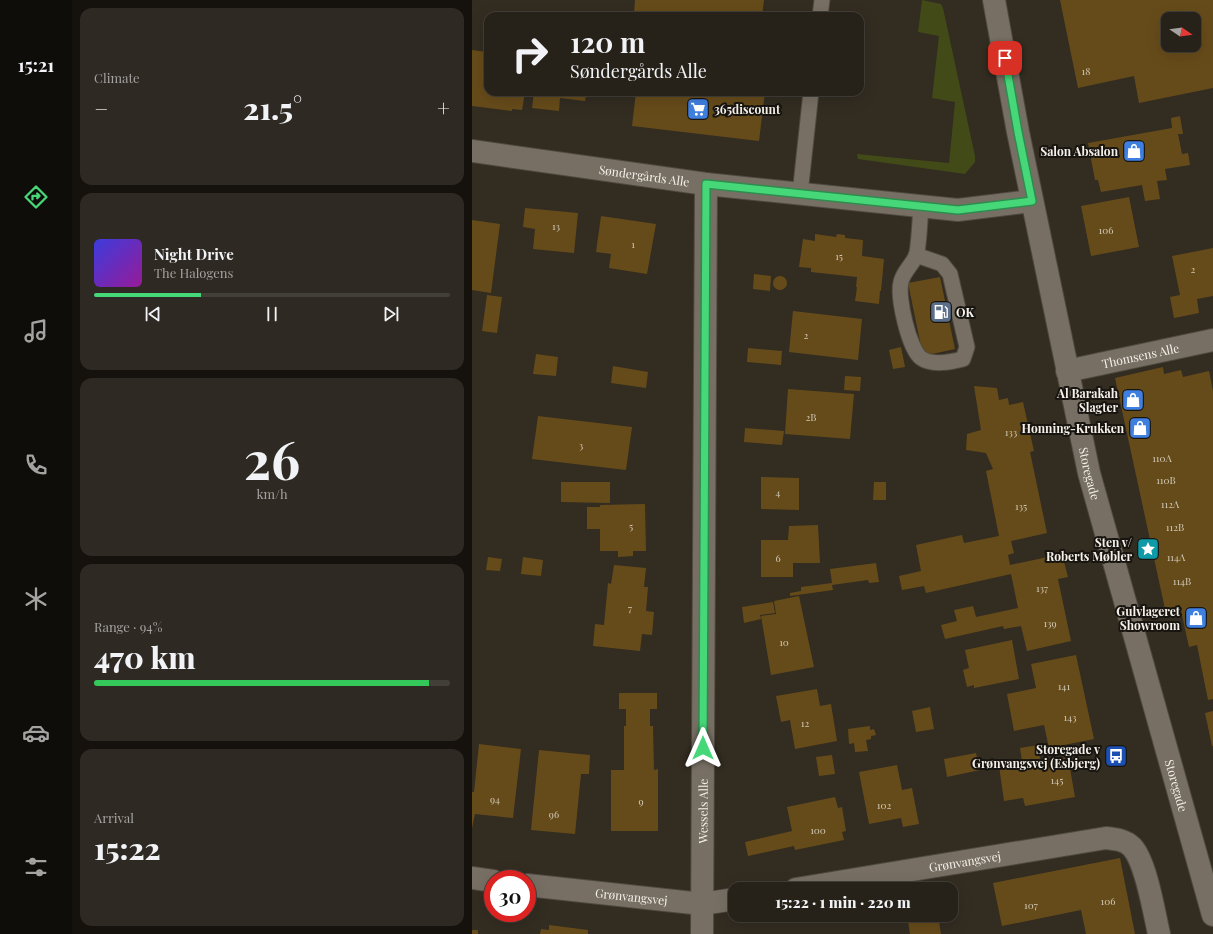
<!DOCTYPE html>
<meta charset="utf-8">
<style>
:root{--surface:#262119;--page:#2e2922;--text:#f1f3f6;--muted:#a4a3a2;--line:#423e38;--accent:#46d779}
body{margin:0;font-family:"Playfair Display",serif;background:var(--page);color:var(--text);height:100vh;display:flex;flex-direction:column;font-size:15px;white-space:nowrap}
*{box-sizing:border-box;margin:0}
p{font-size:13px;color:var(--muted)}
.icon{flex:none;width:22px;height:22px;fill:none;stroke:currentColor;stroke-width:2;stroke-linecap:round;stroke-linejoin:round}
.map{position:relative;flex:1;overflow:hidden}
.side{display:flex;flex-direction:column;gap:8px;padding:8px;background:#15120e;width:400px}
.side>*{flex:none}
.banner{position:absolute;left:12px;top:12px;width:380px;height:84px;border-radius:12px;box-shadow:0 4px 16px #0002,0 0 0 1px var(--line);background:#262119;color:var(--text);overflow:hidden}
.needle{width:26px;rotate:103deg}
.buttons{position:absolute;left:689px;top:12px;display:grid;gap:8px}
.buttons a{display:grid;place-items:center;width:40px;height:40px;border-radius:8px;background:var(--surface);box-shadow:0 4px 16px #0002,0 0 0 1px var(--line);font-size:20px}
.speed{position:absolute;left:12px;top:870px;display:flex;gap:8px;font-size:20px;font-weight:700;text-align:center}
.speed>*{display:grid;place-content:center;width:52px;height:52px;border-radius:50%;background:var(--surface);box-shadow:0 4px 16px #0002,0 0 0 1px var(--line);line-height:1}
.speed .limit{border:6px solid #d22;background:#fff;color:#111}
.pin{position:absolute;display:grid;place-items:center;width:34px;height:34px;color:#fff;margin:-17px;border-radius:8px;box-shadow:0 2px 6px #0006}
.me{position:absolute;width:44px;margin:-22px;rotate:0deg;stroke-linejoin:round;filter:drop-shadow(0 0 3px #0008)}
.turn{display:flex;align-items:center;gap:14px;height:84px;padding:0 20px;font-size:18px}
.turn .icon{width:52px;height:52px;stroke-width:2.5}
.turn b{display:block;font-size:28px;line-height:34px}
.big{font-size:30px;font-weight:800;line-height:1.1}
.side .widget{flex:1;display:flex;flex-direction:column;justify-content:center;gap:6px;min-width:0;padding:0 14px;border-radius:12px;background:var(--page)}
.side .dial{align-items:center;gap:0}
.dial b{font-size:52px;line-height:1}
.song{display:flex;align-items:center;gap:12px}
.cover{width:48px;height:48px;border-radius:6px;background:linear-gradient(135deg,hsl(240 70% 55%),hsl(300 70% 35%))}
.played{height:4px;border-radius:2px;background:linear-gradient(90deg,var(--accent) 30%,var(--line) 30%)}
.keys{display:flex;justify-content:space-around;direction:ltr}
.heat{display:flex;justify-content:space-between;align-items:center;font-size:22px;direction:ltr}
.charge{height:6px;border-radius:3px;background:linear-gradient(90deg,#34c759 94%,var(--line) 0)}
.trip{position:absolute;left:256px;top:882px;width:230px;height:40px;border-radius:12px;background:var(--surface);box-shadow:0 4px 16px #0002,0 0 0 1px var(--line);font-weight:800;line-height:40px;text-align:center}
main{display:flex;flex:1;min-height:0}
.menu{display:flex;flex-direction:column;width:72px;justify-content:space-around;align-items:center;background:#0f0d0a;color:var(--muted)}
.menu .icon{width:28px;height:28px}
.menu .current{color:var(--accent)}
.menu b{font-size:18px;color:var(--text)}
.map>svg:first-child{display:block}
</style>
<main>
<nav class="menu">
<b>15:21</b>
<svg class="icon current" aria-label="directions" viewBox="0 0 24 24"><path d="M12 3l9 9-9 9-9-9zM9 14v-3h6M13 9l2 2-2 2"/></svg>
<svg class="icon" aria-label="music" viewBox="0 0 24 24"><path d="M9 18V5l10-2v13"/><circle cx="6" cy="18" r="3"/><circle cx="16" cy="16" r="3"/></svg>
<svg class="icon" aria-label="phone" viewBox="0 0 24 24"><path d="M5 4h4l2 5-3 2q2 4 5 5l2-3 5 2v4C11 20 4 13 5 4z"/></svg>
<svg class="icon" aria-label="climate" viewBox="0 0 24 24"><path d="M12 3v18M4 7l16 10M4 17L20 7"/></svg>
<svg class="icon" aria-label="car" viewBox="0 0 24 24"><path d="M5 17H2v-5l4-1 3-4h7l3 4 3 1v5h-3M9 17h6M6 11h13"/><circle cx="7" cy="17" r="2"/><circle cx="17" cy="17" r="2"/></svg>
<svg class="icon" aria-label="filters" viewBox="0 0 24 24"><path d="M4 7h16M4 17h16"/><circle cx="9" cy="7" r="2"/><circle cx="15" cy="17" r="2"/></svg>
</nav>
<section class="side">
<div class="widget"><p>Climate</p>
<div class="heat"><a>−</a><b class="big">21.5°</b><a>+</a></div>
</div>
<div class="widget">
<div class="song"><i class="cover"></i><div><b>Night Drive</b><p>The Halogens</p></div></div>
<div class="played"></div>
<div class="keys"><svg class="icon" aria-label="previous" viewBox="0 0 24 24"><path d="M18 5L8 12l10 7zM5 5v14"/></svg><svg class="icon" aria-label="pause" viewBox="0 0 24 24"><path d="M8 5v14M16 5v14"/></svg><svg class="icon" aria-label="next" viewBox="0 0 24 24"><path d="M6 5l10 7-10 7zM19 5v14"/></svg></div>
</div>
<div class="widget dial"><b>26</b><p>km/h</p></div>
<div class="widget"><p>Range · 94%</p><b class="big">470 km</b><div class="charge"></div></div>
<div class="widget"><p>Arrival</p><b class="big">15:22</b></div>
</section>
<div class="map">
<svg width="741" height="934" viewBox="0 0 741 934">
<rect width="100%" height="100%" fill="#322c21"/>
<path fill="#424a18" d="M450,0L469,4L471,8L503,156V162L493,174L386,159L385,154L477,163L483,102L460,98L467,36L446,32Z"/>
<g fill="#664b1a" fill-rule="evenodd">
<path d="M163,0H292L290,16H174V14L162,13Z"/>
<path d="M588,0H741V88L667,103L662,76L606,88ZM696,19H722V45H696Z"/>
<path d="M91,11L127,15V16H90Z"/>
<path d="M0,50L16,52V92H53L50,110L40,109V111L0,106Z"/>
<path d="M62,92H132L131,97L114,95L113,101L88,98L87,111L60,108Z"/>
<path d="M164,92H293L287,141L160,126Z"/>
<path d="M708,116L711,134H706L710,154L716,153L718,165L693,169L695,180L685,181L688,199L673,201L670,185L629,192L626,180H623L616,143L700,128L699,118Z"/>
<path d="M657,197L667,247L619,256L609,206Z"/>
<path d="M53,208L106,213L102,253L61,249L63,229L51,227Z"/>
<path d="M129,216L184,224L175,274L137,268L139,254L124,252Z"/>
<path d="M0,220L28,224L19,293L0,290Z"/>
<path d="M343,234L364,237L365,234L373,235V238L391,240L390,256L412,259L409,291H408L407,304L383,301L385,287H384L385,277L339,272V268L327,267L331,239L343,241Z"/>
<path d="M741,248V296L725,299L727,313L702,318L698,297L708,295L700,256Z"/>
<path d="M282,274L299,276L298,291L281,289Z"/>
<circle cx="308" cy="283" r="7"/>
<path d="M468,277L483,349L451,356L436,283Z"/>
<path d="M15,295L30,297L25,333L10,331Z"/>
<path d="M321,311L390,319L386,360L317,352Z"/>
<path d="M429,347L433,367L421,369L417,350Z"/>
<path d="M276,348L310,351L309,365L275,362Z"/>
<path d="M64,354L86,357L84,376L61,374Z"/>
<path d="M141,366L176,372L174,388L139,383Z"/>
<path d="M691,367L692,374L709,370L711,377L737,371L741,391V699L736,700L725,645L717,647L708,606L693,609L643,378Z"/>
<path d="M373,376L389,377L388,391L372,390Z"/>
<path d="M502,386L525,388L527,400L536,398L537,405L551,402L562,451L558,452L575,533L539,541L542,553L536,555L538,565L590,554L596,577L586,579L599,641L555,651L549,626L532,629L531,626L473,639L469,625L485,621L482,610L501,606L504,617L546,608L539,574L454,593L452,586L430,590L427,576L449,571L444,545L490,535L492,543L527,536L514,471L521,469L514,453L494,450L495,434L509,430Z"/>
<path d="M316,389L382,394L378,439L313,434Z"/>
<path d="M66,416L160,427L154,470L60,459Z"/>
<path d="M273,428L312,431L310,445L272,442Z"/>
<path d="M289,477L327,478V510L289,509Z"/>
<path d="M89,482H138V503L89,502Z"/>
<path d="M402,482H414V500H401Z"/>
<path d="M173,504L174,551H161V556L146,557V551H128V529H115V507H128V505Z"/>
<path d="M346,525L348,563H321V577H289V540H316L317,526Z"/>
<path d="M16,557L30,559L28,571L14,570Z"/>
<path d="M51,557L71,560L69,576L49,574Z"/>
<path d="M404,563L407,582L397,583L396,580L360,585L361,590L318,596V593L329,591V587L360,583L358,569Z"/>
<path d="M142,565L174,568L172,587H176L174,611L182,612L180,635L170,634L168,651L121,646L123,624L132,625L136,583L139,584Z"/>
<path d="M327,596L342,667L299,675L289,616L304,614L302,601Z"/>
<path d="M301,602L303,613L288,615L289,619L272,623L270,607Z"/>
<path d="M540,640L547,679L502,688V685L495,687L491,670L497,668L493,650Z"/>
<path d="M604,655L622,739L577,748L572,725L542,731L535,694L564,688L559,664Z"/>
<path d="M345,689L348,706L359,704L365,741L323,749L318,720L309,722L304,696Z"/>
<path d="M147,693H185V709H178V726H181L182,770L186,769V831H139V770H152V726H154V709H147Z"/>
<path d="M458,707L462,729L444,732L440,711Z"/>
<path d="M741,711V746H740L733,713Z"/>
<path d="M398,726V730L402,729L404,735L399,736V739L394,740L396,751L383,752L382,743L377,744L376,729Z"/>
<path d="M7,744L49,749L41,818L3,814L0,828V792H2Z"/>
<path d="M566,745L568,759L550,761L548,748Z"/>
<path d="M67,750L118,755L117,774H109L103,834L59,830Z"/>
<path d="M504,753L508,770L475,777L472,759Z"/>
<path d="M360,755L363,774L347,776L344,757Z"/>
<path d="M596,757L603,797L553,806L551,798L532,801L527,766L546,763L547,765Z"/>
<path d="M425,765L430,790L440,788L447,824L431,827L429,818L397,824L387,772Z"/>
<path d="M363,797L366,808L370,807L374,831L370,832L372,840L323,850L322,846L276,856L273,842L320,831L315,807Z"/>
<path d="M648,858L663,934H614L609,910L530,926L521,883Z"/>
<path d="M435,915H466L469,934H438Z"/>
<path d="M77,925L116,930V934H68L69,929L77,930Z"/>
<rect x="0" y="930" width="6" height="4"/>
</g>
<g fill="none" stroke-linecap="round" stroke-linejoin="round">
<g stroke="#4f4940" stroke-width="17">
<g id="service">
<path d="M348,16L350,0"/>
<path d="M328,194L339,92"/>
<path d="M444,255L470,264L478,274L495,347L491,359C479,362 460,366 449,358C437,349 425,297 429,282C431,272 440,265 444,256C447,248 448,217 449,206"/>
</g>
</g>
<g stroke="#4f4940" stroke-width="24">
<g id="minor">
<path id="s1" d="M0,151L234,184L486,210L560,201"/>
<path id="s2" d="M595,371L741,340"/>
<path d="M0,878L21,881"/>
<path id="s3" d="M55,885L230,904L263,899"/>
<path id="s4" d="M324,889L634,838C644,839 653,840 660,847C674,862 682,912 687,934"/>
<path id="s5" d="M230,934L234,184"/>
</g>
</g>
<g stroke="#4f4940" stroke-width="24">
<g id="tertiary">
<path id="s6" d="M522,0L546,132L617,473L741,915"/>
</g>
</g>
<use href="#service" stroke="#776f63" stroke-width="15"/>
<use href="#minor" stroke="#776f63" stroke-width="22"/>
<use href="#tertiary" stroke="#776f63" stroke-width="22"/>
</g>
<g fill="none" stroke-linecap="round" stroke-linejoin="round">
<g stroke="#2e8c4f" stroke-width="10">
<path id="route" d="M231,748L234,184L486,210L560,201L546,132L533,58"/>
</g>
<use href="#route" stroke="#46d779" stroke-width="7"/>
</g>
<defs>
<g id="supermarket-square" transform="scale(1.15)"><rect x="-9" y="-9" width="18" height="18" rx="4" fill="#3f7fe0" stroke="#181510"/><path d="M-6-5.5h2.5l.6 2H6L4.5 2H-2.5L-4.4-4H-6ZM-1.5 3.2a1.3 1.3 0 1 0 .1 0ZM3 3.2a1.3 1.3 0 1 0 .1 0Z" fill="#fff"/></g>
<g id="shop-square" transform="scale(1.15)"><rect x="-9" y="-9" width="18" height="18" rx="4" fill="#3f7fe0" stroke="#181510"/><path d="M-5-2.5h2.3a2.7 3.5 0 0 1 5.4 0H5L5.5 6h-11ZM-1.5-2.5h3a1.5 2.3 0 0 0-3 0Z" fill="#fff"/></g>
<g id="fuel-square" transform="scale(1.15)"><rect x="-9" y="-9" width="18" height="18" rx="4" fill="#5c6f8a" stroke="#181510"/><path d="M-5.5-6h7V0h2V4h1.3V-2.5L3-4.5l.8-.8L6-3V5H2.5V1h-1V6h-7ZM-4.2-4.7v3.2H.2V-4.7Z" fill="#fff"/></g>
<g id="sight-square" transform="scale(1.15)"><rect x="-9" y="-9" width="18" height="18" rx="4" fill="#0f9aa8" stroke="#181510"/><path d="M0-6L1.8-2.2L6-1.7L2.9 1.2L3.7 5.4L0 3.3L-3.7 5.4L-2.9 1.2L-6-1.7L-1.8-2.2Z" fill="#fff"/></g>
<g id="bus-square" transform="scale(1.15)"><rect x="-9" y="-9" width="18" height="18" rx="4" fill="#1a4fb4" stroke="#181510"/><path d="M-5-6H5V4H4V6H2V4H-2V6H-4V4H-5ZM-3.5-4V0h7V-4ZM-3.5 1.2v1.5H-2V1.2ZM2 1.2v1.5H3.5V1.2Z" fill="#fff"/></g>
</defs>
<g fill-rule="evenodd">
<use href="#supermarket-square" x="226" y="109"/>
<use href="#shop-square" x="662" y="151"/>
<use href="#fuel-square" x="469" y="312"/>
<use href="#shop-square" x="661" y="400"/>
<use href="#shop-square" x="668" y="428"/>
<use href="#sight-square" x="676" y="549"/>
<use href="#shop-square" x="724" y="618"/>
<use href="#bus-square" x="644" y="756"/>
</g>
<g text-anchor="middle" dominant-baseline="central" stroke-width="4" stroke-linejoin="round" paint-order="stroke">
<g font-size="10" fill="#d1c8b6">
<text x="614" y="71">18</text>
<text x="84" y="226">13</text>
<text x="634" y="230">106</text>
<text x="161" y="244">1</text>
<text x="367" y="256">15</text>
<text x="721" y="269">2</text>
<text x="334" y="335">2</text>
<text x="339" y="417">2B</text>
<text x="539" y="432">133</text>
<text x="109" y="445">3</text>
<text x="690" y="458">110A</text>
<text x="694" y="480">110B</text>
<text x="306" y="492">4</text>
<text x="698" y="504">112A</text>
<text x="549" y="506">135</text>
<text x="159" y="526">5</text>
<text x="703" y="527">112B</text>
<text x="704" y="557">114A</text>
<text x="306" y="558">6</text>
<text x="710" y="581">114B</text>
<text x="570" y="588">137</text>
<text x="158" y="608">7</text>
<text x="578" y="623">139</text>
<text x="312" y="642">10</text>
<text x="592" y="686">141</text>
<text x="598" y="717">143</text>
<text x="333" y="723">12</text>
<text x="585" y="780">145</text>
<text x="23" y="799">94</text>
<text x="169" y="801">9</text>
<text x="412" y="805">102</text>
<text x="82" y="814">96</text>
<text x="346" y="830">100</text>
<text x="636" y="901">106</text>
<text x="559" y="905">107</text>
</g>
<g font-size="12" font-weight="bold" fill="#f5f1ea" stroke="#181510" text-anchor="end">
<text x="242" y="109" text-anchor="start">365discount</text>
<text x="646" y="151">Salon Absalon</text>
<text x="484" y="312" text-anchor="start">OK</text>
<text x="646" y="393">Al Barakah<tspan x="646" dy="14">Slagter</tspan></text>
<text x="652" y="428">Honning-Krukken</text>
<text x="660" y="542">Sten v/<tspan x="660" dy="14">Roberts Møbler</tspan></text>
<text x="708" y="611">Gulvlageret<tspan x="708" dy="14">Showroom</tspan></text>
<text x="628" y="749">Storegade v<tspan x="628" dy="14">Grønvangsvej (Esbjerg)</tspan></text>
</g>
<g font-size="12" fill="#f5f1ea" stroke="#181510">
<text stroke="none"><textPath href="#s1" startOffset="174">Søndergårds Alle</textPath></text>
<text stroke="none"><textPath href="#s2" startOffset="75">Thomsens Alle</textPath></text>
<text stroke="none"><textPath href="#s6" startOffset="483">Storegade</textPath></text>
<text stroke="none"><textPath href="#s6" startOffset="807">Storegade</textPath></text>
<text stroke="none"><textPath href="#s5" startOffset="123">Wessels Alle</textPath></text>
<text stroke="none"><textPath href="#s4" startOffset="171">Grønvangsvej</textPath></text>
<text stroke="none"><textPath href="#s3" startOffset="105">Grønvangsvej</textPath></text>
</g>
</g>
</svg>
<div class="buttons">
<a><svg class="needle" viewBox="-14 -14 28 28"><path d="M0-13l5 13h-10z" fill="#e53935"/><path d="M0 13l5-13h-10z" fill="#a4a3a2"/></svg></a>
</div>
<div class="speed"><div class="limit">30</div></div>
<div class="pin" style="left:533px;top:58px;background:#d93025"><svg class="icon" aria-label="arrive" viewBox="0 0 24 24"><path d="M6 21V4h12l-3 4 3 4H6"/></svg></div>
<svg class="me" style="left:231px;top:748px" viewBox="-20 -20 40 40"><path d="M0-17L14 15 0 8-14 15z" fill="#46d779" stroke="#fff" stroke-width="4"/></svg>
<div class="trip">15:22 · 1 min · 220 m</div>
<div class="banner">
<div class="turn"><svg class="icon" aria-label="right" viewBox="0 0 24 24"><path d="M7 20v-9h11M14 6l5 5-5 5"/></svg><div><b>120 m</b>Søndergårds Alle</div></div>
</div>
</div>
</main>
